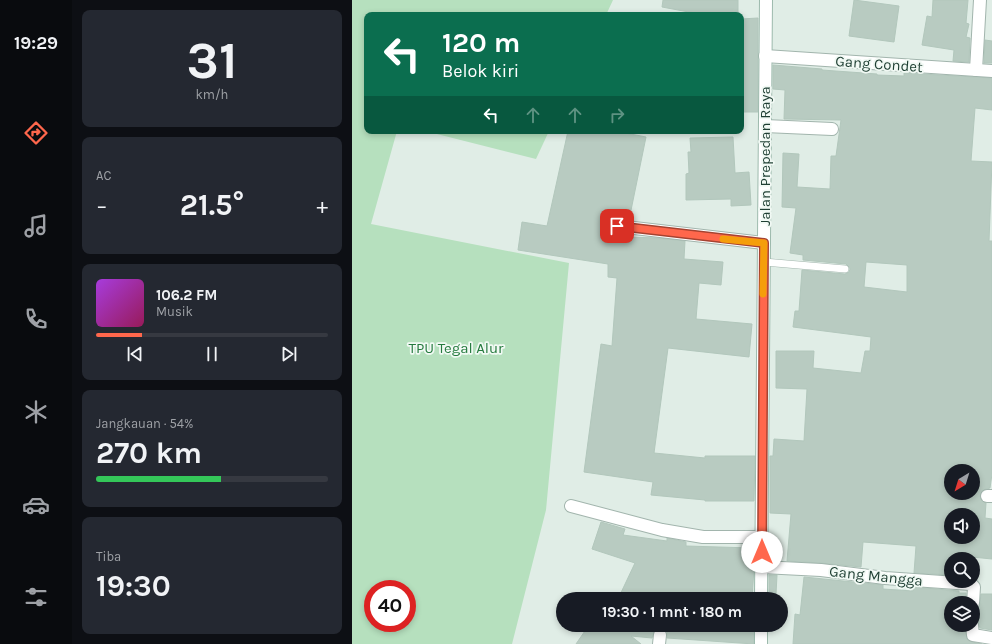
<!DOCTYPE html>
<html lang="id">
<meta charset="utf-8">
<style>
:root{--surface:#171b24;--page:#242831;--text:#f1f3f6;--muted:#9ea1a6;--line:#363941;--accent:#ff674c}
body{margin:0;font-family:Karla,sans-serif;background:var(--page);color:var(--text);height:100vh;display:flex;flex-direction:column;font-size:15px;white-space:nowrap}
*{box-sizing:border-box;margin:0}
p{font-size:13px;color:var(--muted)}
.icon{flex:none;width:22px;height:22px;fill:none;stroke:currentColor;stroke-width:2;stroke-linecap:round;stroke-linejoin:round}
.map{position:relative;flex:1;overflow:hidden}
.panel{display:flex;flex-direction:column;gap:10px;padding:10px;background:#0d0f14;width:280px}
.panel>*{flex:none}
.guide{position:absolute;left:12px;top:12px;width:380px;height:122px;border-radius:8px;box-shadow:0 2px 6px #0003;background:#0b6e4f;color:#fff;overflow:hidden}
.needle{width:26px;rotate:218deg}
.controls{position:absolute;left:592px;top:464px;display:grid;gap:8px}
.controls a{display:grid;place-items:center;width:36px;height:36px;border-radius:50%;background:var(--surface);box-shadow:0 2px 6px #0003;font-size:20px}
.speed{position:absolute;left:12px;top:580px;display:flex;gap:8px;font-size:20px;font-weight:700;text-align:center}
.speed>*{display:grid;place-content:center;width:52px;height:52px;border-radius:50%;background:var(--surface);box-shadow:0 2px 6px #0003;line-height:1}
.speed .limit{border:6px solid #d22;background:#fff;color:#111}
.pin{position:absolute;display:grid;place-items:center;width:34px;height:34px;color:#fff;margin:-17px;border-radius:8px;box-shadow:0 2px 6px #0006}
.me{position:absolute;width:44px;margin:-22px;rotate:0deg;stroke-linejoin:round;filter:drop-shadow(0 0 3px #0008)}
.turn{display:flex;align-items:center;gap:14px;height:84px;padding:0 12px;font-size:18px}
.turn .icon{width:52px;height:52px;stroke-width:2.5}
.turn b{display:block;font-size:28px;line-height:34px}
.lanes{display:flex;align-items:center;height:38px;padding:0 12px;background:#0003;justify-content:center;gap:20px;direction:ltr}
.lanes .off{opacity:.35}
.big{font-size:30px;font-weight:700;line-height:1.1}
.panel .tile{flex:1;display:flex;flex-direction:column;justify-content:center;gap:6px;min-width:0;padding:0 14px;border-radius:8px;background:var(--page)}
.panel .dial{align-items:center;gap:0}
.dial b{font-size:52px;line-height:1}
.song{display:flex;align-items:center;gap:12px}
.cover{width:48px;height:48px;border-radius:6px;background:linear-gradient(135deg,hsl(280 70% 55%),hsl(330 70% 35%))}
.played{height:4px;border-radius:2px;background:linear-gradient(90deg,var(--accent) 20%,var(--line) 20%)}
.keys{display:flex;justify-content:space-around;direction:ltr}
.heat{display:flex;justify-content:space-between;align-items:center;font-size:22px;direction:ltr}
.charge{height:6px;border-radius:3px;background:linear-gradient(90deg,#34c759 54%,var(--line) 0)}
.trip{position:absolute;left:204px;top:592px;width:232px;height:40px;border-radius:20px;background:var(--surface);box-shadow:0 2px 6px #0003;font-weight:700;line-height:40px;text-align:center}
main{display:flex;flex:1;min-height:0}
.tabs{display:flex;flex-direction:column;width:72px;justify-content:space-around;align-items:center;background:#090b0e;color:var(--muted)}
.tabs .icon{width:28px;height:28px}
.tabs .on{color:var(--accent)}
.tabs b{font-size:18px;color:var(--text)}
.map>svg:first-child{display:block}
</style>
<main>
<nav class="tabs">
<b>19:29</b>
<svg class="icon on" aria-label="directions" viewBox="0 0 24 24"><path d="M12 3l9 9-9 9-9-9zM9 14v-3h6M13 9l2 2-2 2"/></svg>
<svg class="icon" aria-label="music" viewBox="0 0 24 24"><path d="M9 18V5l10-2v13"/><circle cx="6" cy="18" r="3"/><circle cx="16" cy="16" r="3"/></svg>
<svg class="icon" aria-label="phone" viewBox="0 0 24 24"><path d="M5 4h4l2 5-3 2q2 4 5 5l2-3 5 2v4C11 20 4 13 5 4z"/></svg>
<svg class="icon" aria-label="climate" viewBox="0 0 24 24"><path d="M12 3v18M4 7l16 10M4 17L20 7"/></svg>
<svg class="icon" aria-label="car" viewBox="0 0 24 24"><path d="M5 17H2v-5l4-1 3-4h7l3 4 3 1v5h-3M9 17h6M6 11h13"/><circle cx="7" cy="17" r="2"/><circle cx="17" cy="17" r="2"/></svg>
<svg class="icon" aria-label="filters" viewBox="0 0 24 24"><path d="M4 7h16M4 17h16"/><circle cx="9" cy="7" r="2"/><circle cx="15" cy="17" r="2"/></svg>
</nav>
<section class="panel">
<div class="tile dial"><b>31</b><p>km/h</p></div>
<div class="tile"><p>AC</p>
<div class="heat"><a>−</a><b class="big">21.5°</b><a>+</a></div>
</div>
<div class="tile">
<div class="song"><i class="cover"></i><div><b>106.2 FM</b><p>Musik</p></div></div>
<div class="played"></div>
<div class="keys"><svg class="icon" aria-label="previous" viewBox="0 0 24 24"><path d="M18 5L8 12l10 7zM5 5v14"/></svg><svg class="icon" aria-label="pause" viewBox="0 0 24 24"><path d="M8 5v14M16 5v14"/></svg><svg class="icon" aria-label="next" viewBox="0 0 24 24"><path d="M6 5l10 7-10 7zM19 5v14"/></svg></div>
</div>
<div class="tile"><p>Jangkauan · 54%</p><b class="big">270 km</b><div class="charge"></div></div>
<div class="tile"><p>Tiba</p><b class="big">19:30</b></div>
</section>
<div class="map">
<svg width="640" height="644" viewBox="0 0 640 644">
<rect width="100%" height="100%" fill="#e0ede6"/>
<g fill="#b6e0be" fill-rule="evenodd">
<path d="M0,0H261L254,15H15V131H45L19,224L217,263L194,510L160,644H0ZM21,589H55V623H21Z"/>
<path d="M73,131H197L184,159Z"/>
</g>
<g fill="#b8cbc1" stroke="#b2c7bc" fill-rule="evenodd">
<path d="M311,0H386V15H353L310,7Z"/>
<path d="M502,0L547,6L542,42L497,36Z"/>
<path d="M581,0H616L614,23L617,24L614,37L618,38L617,62L601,61L602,50L570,45L575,16L580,17Z"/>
<path d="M406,18V112H389V19Z"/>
<path d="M633,40L640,41V63H632Z"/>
<path d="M421,65L470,69V70L525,74V75L552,76V73L640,78V110L623,108L619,161L640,162L637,241H640V474L638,488L631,490L628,496L629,500L634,503L633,518L640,519V559L620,557V559H599V575L562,573L564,546L511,542L509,567L469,563L435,561L439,514L418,513V456H421L422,439L452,441L455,389L424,388V351H462L461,368L509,373L513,351H518L519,337L441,327L443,311H447L450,270L493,274L497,272L498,269L497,267L494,264L451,260V255L438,253L444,208L430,207L431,153L447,154L445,187L478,189L479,156H484L489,120L432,119L433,90L421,89ZM514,262L555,265V292L512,287ZM599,471H621V493H599ZM599,515H621V537H599Z"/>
<path d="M216,131H263L294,137L277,220L262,219L259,222L258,226L260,232L274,235V237L307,238L333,241L332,259L371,262L369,285L347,283L344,319L400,324L397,357L316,348L302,453L353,458V456H403L402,501H353V500L299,495L301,482L232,472L249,344L260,346L265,278L256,277V264L166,250L170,222L195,226Z"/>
<path d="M381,137L383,173L397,172L399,205L379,206V199L334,200V174L337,173L336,152H339L338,138Z"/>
<path d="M249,522L273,529L271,535L315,541V538L334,542V546L400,548L399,569H402L400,599H266L283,563L240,549Z"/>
<path d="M417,575H425L424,594L417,593Z"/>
<path d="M452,577L531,585V589L561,591V587L607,591V593H614V603H599V625H613L615,639L620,642L630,644H441L443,614L448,615Z"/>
<path d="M629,594H640V630L628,628L626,621L621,618V610L627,607L628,604Z"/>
<path d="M237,625H265L272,631V625H402V644L315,638V632L308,628L302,630L300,638L279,636L289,644H224Z"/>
</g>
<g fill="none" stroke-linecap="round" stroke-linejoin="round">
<g stroke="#a2b5ad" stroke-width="8">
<path id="lane" d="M412,262L493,269"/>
</g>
<g stroke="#a2b5ad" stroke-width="14">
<g id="street">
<path d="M413,56L640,71"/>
<path d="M624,70L628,0"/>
<path d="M413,126L480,129"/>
<path d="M265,226L412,243"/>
<path d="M635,496H640"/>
<path d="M219,506L310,530L351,537H409"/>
<path d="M409,567L469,570L533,578L619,584L622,587L621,603"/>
<path d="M620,625L621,635L640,638"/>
<path d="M307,644L308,635"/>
</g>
</g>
<g stroke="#9dbaad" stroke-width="14">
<g id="secondary">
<path d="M409,599L414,0"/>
<path d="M409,644V625"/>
</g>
</g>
<use href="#lane" stroke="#fff" stroke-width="7"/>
<use href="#street" stroke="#fff" stroke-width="12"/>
<use href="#secondary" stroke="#fff" stroke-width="12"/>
</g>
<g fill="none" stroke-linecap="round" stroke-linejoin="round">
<g stroke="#a64331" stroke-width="10">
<path id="route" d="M265,226L412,243L410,552"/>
</g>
<use href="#route" stroke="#ff674c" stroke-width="7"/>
<path stroke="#f59e0b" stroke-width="7" d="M371,239L412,243L411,294"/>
</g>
<g text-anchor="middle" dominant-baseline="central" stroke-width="3.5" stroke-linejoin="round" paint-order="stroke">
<g font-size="15" fill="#1f3f33" stroke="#f1f9f4">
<text transform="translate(527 64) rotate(4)">Gang Condet</text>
<text transform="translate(413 156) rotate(-90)">Jalan Prepedan Raya</text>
<text transform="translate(524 576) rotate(6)">Gang Mangga</text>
</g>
<g font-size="15" fill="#257a3e" stroke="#f1f9f4">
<text x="104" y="348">TPU Tegal Alur</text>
</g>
</g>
</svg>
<div class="controls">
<a><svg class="needle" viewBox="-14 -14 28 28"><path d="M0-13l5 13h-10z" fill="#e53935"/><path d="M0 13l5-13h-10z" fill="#9ea1a6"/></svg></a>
<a><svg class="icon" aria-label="sound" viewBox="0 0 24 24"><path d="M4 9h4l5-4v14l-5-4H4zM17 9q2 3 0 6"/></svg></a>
<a><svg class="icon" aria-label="search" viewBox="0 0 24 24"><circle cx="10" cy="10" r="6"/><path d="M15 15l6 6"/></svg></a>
<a><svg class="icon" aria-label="layers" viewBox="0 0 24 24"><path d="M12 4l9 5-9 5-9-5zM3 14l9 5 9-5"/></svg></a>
</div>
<div class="speed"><div class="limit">40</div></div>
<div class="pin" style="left:265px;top:226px;background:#d93025"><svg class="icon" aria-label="arrive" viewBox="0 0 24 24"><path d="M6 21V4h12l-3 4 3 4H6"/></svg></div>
<svg class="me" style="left:410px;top:552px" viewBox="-20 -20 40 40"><circle r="19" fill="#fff"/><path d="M0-13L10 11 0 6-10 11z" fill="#ff674c"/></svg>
<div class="trip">19:30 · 1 mnt · 180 m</div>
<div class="guide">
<div class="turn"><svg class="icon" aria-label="left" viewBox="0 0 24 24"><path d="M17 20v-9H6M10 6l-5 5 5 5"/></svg><div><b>120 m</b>Belok kiri</div></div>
<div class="lanes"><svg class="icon" aria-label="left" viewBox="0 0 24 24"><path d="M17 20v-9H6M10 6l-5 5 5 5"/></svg><svg class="icon off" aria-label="ahead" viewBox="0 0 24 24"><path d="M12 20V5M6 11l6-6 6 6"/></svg><svg class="icon off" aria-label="ahead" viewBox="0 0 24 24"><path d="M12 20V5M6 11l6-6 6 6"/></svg><svg class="icon off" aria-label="right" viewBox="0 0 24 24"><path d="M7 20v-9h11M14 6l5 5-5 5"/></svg></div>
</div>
</div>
</main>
